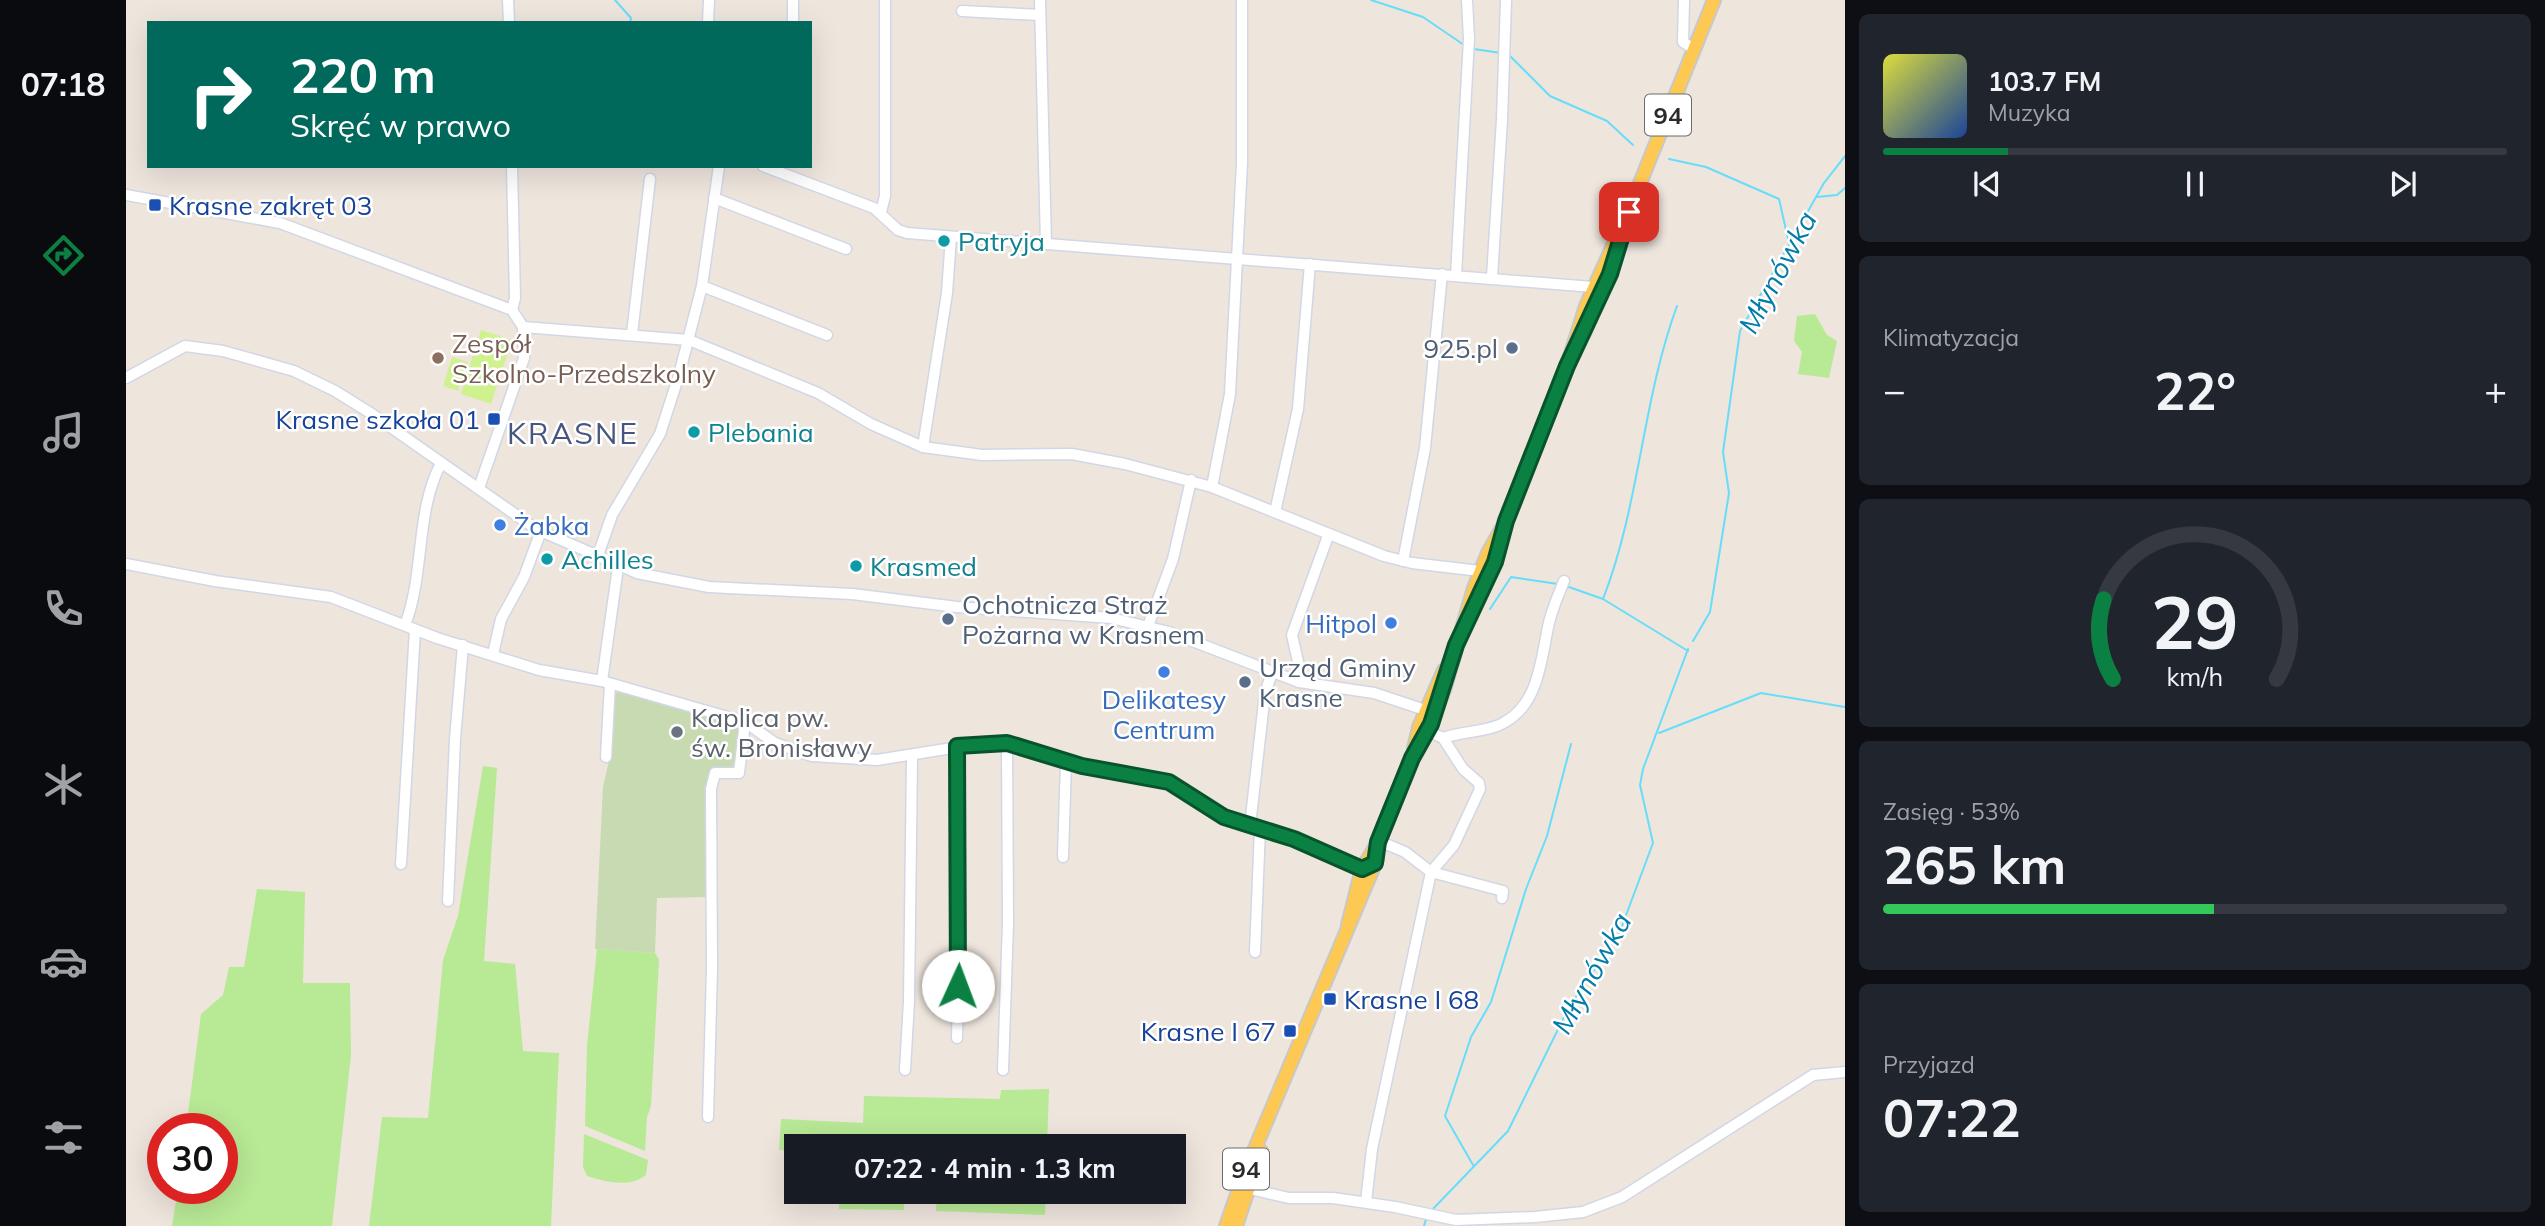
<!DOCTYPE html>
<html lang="pl">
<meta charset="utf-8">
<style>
:root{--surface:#171b24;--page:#20242c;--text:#f1f3f6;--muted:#9ea1a6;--line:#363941;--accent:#0b8043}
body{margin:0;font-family:Mulish,sans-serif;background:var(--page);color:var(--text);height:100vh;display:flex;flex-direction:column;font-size:26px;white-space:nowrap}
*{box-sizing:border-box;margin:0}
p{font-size:23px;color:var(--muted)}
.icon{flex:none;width:38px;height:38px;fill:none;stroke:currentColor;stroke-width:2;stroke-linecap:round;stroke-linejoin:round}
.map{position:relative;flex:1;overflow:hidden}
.panel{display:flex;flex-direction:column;gap:14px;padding:14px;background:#0d0f14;width:700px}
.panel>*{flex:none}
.top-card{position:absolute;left:21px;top:21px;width:665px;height:147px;border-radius:0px;box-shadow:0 7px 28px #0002;background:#00695c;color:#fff;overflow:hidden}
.speed{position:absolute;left:21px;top:1113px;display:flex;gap:14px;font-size:35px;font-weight:700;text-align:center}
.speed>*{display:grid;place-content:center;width:91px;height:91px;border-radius:50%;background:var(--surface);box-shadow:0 7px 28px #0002;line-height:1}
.speed .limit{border:10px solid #d22;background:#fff;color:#111}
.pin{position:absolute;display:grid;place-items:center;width:60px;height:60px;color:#fff;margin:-30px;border-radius:14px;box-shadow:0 4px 10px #0006}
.me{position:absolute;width:77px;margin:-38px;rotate:2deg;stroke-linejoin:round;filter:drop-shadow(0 0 5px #0008)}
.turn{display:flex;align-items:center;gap:24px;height:147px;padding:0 28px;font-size:32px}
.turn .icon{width:91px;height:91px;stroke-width:2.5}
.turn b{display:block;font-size:49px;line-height:60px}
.big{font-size:52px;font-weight:700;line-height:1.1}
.panel .card{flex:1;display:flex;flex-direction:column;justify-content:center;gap:10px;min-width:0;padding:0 24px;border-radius:10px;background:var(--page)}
.panel .dial{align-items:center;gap:0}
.dial svg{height:182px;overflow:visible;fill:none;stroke:var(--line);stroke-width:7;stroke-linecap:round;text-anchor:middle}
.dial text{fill:var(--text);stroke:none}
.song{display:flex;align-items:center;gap:21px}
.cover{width:84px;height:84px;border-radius:10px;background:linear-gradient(135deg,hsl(60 70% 55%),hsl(220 70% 35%))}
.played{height:7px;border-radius:4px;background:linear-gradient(90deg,var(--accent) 20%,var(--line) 20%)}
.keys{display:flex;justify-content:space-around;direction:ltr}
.heat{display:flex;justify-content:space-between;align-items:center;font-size:38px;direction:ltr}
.charge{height:10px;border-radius:5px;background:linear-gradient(90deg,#34c759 53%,var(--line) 0)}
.trip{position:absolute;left:658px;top:1134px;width:402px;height:70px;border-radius:0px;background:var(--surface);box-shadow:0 7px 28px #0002;font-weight:700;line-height:70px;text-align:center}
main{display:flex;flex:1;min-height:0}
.tab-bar{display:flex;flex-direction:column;width:126px;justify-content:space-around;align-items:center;background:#090b0e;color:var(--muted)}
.tab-bar .icon{width:49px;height:49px}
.tab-bar .selected{color:var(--accent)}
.tab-bar b{font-size:32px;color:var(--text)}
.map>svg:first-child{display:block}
</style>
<main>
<nav class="tab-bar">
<b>07:18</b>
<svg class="icon selected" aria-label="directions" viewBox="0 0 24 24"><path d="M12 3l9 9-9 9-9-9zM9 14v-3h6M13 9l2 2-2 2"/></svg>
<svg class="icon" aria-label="music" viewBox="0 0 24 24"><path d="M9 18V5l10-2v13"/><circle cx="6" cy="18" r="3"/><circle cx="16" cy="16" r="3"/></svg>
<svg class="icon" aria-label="phone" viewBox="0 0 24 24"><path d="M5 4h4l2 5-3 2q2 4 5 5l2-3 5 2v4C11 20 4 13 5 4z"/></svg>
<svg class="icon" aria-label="climate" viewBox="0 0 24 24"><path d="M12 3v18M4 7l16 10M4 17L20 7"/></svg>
<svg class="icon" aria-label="car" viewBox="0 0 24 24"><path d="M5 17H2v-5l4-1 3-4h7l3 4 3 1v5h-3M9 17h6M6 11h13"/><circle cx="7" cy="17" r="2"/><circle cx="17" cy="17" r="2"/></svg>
<svg class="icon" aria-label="filters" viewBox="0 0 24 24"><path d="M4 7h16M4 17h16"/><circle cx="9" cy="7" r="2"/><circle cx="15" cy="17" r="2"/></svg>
</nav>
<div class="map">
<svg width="1719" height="1226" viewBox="0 0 1719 1226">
<rect width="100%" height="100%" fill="#eee5dd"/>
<g fill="#b8e995">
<path d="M1689,314L1701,335L1711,341L1703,378L1672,374L1676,352L1668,341L1671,316Z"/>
<path d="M357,766L371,768L358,961L389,964L397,1051L433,1053L425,1226H243L256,1117L302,1118L317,960L332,916Z"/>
<path d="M131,889L179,892L177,983H224L225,1055L206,1226H46L52,1188H96V1129H60L75,1014L97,995L103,967H118Z"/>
<path d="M471,949L529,953L533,960L525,1106L521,1117L519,1151L459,1126L461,1046Z"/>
<path d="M923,1089L921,1146H670V1151L653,1150L655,1119L737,1123L738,1096L874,1099L875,1090Z"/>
<path d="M458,1134L522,1160L520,1175C504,1188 480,1182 461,1176L457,1167Z"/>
<path d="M713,1192H778V1210L713,1209Z"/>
<path d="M811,1192H920L919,1215L810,1211Z"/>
</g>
<path fill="#c8dab2" d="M499,691L610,725L614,734L609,768L584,769L581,810L582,897L531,898L529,953L469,949L477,787L484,756L487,693Z"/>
<g fill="#cff28f">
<path d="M355,330L386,340L365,404L335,394Z"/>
<path d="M326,357L342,362L332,391L317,386Z"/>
</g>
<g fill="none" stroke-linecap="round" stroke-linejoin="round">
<g stroke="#67ddf9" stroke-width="2">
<path d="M489,0L505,18L504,23"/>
<path d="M1245,0L1297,17L1338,45"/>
<path d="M1348,49L1375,53"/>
<path d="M1384,56L1424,96L1481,121L1507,145"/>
<path d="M1543,159L1580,167L1653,199L1663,243"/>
<path d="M1691,197L1711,195L1719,188"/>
<path d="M1551,306C1516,401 1514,504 1477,599L1562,651"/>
<path d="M1440,586L1477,599"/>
<path d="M1364,609L1385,577L1432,584"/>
<path d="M1567,641L1584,612L1603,493L1597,452L1614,331L1698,183L1719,156"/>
<path d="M1533,733L1635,693L1719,707"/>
<path d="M1347,1165L1319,1116L1345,1037L1365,1002L1400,889L1421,836L1445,744"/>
<path d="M1305,1211L1382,1131L1443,1007L1493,934L1527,843L1514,785L1517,769L1562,649"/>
<path d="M1298,1226L1300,1219"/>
</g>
<g stroke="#d2d7e5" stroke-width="13">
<g id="minor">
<path d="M382,0L383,23"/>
<path d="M667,0V23"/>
<path d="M914,0L920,244"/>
<path d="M1558,0L1557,42L1568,49"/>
<path d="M836,11L914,15"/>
<path d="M582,23L583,0"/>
<path d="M637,166L748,208L772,230L781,233L1467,287L1474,285"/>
<path d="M0,195L154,223L386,310L397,327L398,358L353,488"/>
<path d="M588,198L720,249"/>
<path d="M755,212L759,196V0"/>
<path d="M1330,275L1343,39L1341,0"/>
<path d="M1366,277L1376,120L1380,0"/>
<path d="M576,286L701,335"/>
<path d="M386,310L389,298L386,166"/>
<path d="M397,327L563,340L692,393L745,424L797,447L856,455L946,454L999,464L1086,487L1258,556L1286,563L1354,571L1360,568"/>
<path d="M506,334L524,179"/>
<path d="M0,378L59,346L97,351L168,371L209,391L246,414L410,529L511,573L583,587L726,594L831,607L985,618L1043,632L1173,682L1248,693L1299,710L1306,707"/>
<path d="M797,447L821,293L825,237"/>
<path d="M1086,487L1104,394L1116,163V0"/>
<path d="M1149,512L1172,409L1184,264"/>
<path d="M471,558L486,515L534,434L553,375L576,286L593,166"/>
<path d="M1277,561L1299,448L1316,274"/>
<path d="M0,564L89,581L205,597L311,638L413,670L476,681L619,722L649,743L686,756L751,760L858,743L901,747L956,766L1043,782L1098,817L1168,839L1236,869L1243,868"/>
<path d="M279,625C299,573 289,513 315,463"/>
<path d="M1022,626L1047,559L1065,480"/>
<path d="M367,654L375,619L398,577L415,531"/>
<path d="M476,681L492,567"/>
<path d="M1173,682V666L1166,635L1202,536"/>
<path d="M1302,731L1317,738C1337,731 1363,732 1379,722C1412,704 1415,661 1422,627C1425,611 1432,596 1438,581"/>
<path d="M1317,738L1337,769L1353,783L1354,789L1328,845L1305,872L1377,891L1376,898"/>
<path d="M480,757L484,684"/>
<path d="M1124,826L1139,693L1146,673"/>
<path d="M937,857L940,761"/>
<path d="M275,864L289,630"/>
<path d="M322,901L329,739L337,645"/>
<path d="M1129,952L1134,828"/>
<path d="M831,1038L834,933L831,746"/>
<path d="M779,1070L783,1001L786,757"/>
<path d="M877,1070L882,923L881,743"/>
<path d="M582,1117L586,968L585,789L589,773H613L619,722"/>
<path d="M1124,1189L1163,1198H1207L1269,1207L1330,1220L1409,1217L1457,1212L1496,1197L1687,1075L1719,1072"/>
<path d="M1240,1202L1246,1149L1305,872L1279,852L1253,841"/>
</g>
</g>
<g stroke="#c8c8c8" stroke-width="16">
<g id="major">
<path d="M1458,333L1491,249"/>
<path d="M1347,609L1369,562L1376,535"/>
<path d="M1288,748L1293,727L1318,670"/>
<path d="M1222,925L1236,869L1253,841L1286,758L1305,724L1318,690L1348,588L1362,553L1380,521L1441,366L1460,306L1506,203L1588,0"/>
<path d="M1100,1226L1119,1172L1251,859L1252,842"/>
<path d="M1110,1226L1135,1151"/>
</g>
</g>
<use href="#minor" stroke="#fff" stroke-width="10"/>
<use href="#major" stroke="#fdc953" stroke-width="12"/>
</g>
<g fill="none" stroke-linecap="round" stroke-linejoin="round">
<g stroke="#07532c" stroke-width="18">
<path id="route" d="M832,986L831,746L881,743L956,766L1043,782L1098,817L1168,839L1236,869L1249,863L1252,842L1286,758L1305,724L1330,645L1369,562L1380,521L1441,366L1484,274L1503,212"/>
</g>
<use href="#route" stroke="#0b8043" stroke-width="12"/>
</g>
<g fill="#1a4fb4" stroke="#fff" stroke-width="2.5">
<rect x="22" y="198" width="14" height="14" rx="3.5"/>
<rect x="361" y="412" width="14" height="14" rx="3.5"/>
<rect x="1197" y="992" width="14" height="14" rx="3.5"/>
<rect x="1157" y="1024" width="14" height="14" rx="3.5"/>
</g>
<g fill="#0f9aa8" stroke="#fff" stroke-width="2.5">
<circle cx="818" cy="241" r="7"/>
<circle cx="568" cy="432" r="7"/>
<circle cx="421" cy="559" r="7"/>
<circle cx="730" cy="566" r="7"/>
</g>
<g fill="#5c6f8a" stroke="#fff" stroke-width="2.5">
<circle cx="1386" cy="348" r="7"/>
<circle cx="822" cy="619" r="7"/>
<circle cx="1119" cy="682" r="7"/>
</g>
<circle fill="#8d6e63" stroke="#fff" stroke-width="2.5" cx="312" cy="358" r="7"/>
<g fill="#3f7fe0" stroke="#fff" stroke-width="2.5">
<circle cx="374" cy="525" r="7"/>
<circle cx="1265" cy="623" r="7"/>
<circle cx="1038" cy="672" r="7"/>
</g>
<circle fill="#6b7280" stroke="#fff" stroke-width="2.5" cx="551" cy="732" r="7"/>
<g text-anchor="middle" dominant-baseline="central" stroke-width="5" stroke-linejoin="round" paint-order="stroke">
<g fill="#fff" stroke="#6b6b6b" stroke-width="2">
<rect x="1519" y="94.5" width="46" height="41" rx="5"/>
<rect x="1097" y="1148.5" width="46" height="41" rx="5"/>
</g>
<g font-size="24" font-weight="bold" fill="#2b2b2b">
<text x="1542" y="115">94</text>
<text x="1120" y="1169">94</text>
</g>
<g font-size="26" fill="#164399" stroke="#fff" text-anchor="start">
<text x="43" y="205">Krasne zakręt 03</text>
<text x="354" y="419" text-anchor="end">Krasne szkoła 01</text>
<text x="1218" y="999">Krasne I 68</text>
<text x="1150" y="1031" text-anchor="end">Krasne I 67</text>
</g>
<g font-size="26" fill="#0d838f" stroke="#fff" text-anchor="start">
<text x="832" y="241">Patryja</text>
<text x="582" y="432">Plebania</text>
<text x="435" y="559">Achilles</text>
<text x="744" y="566">Krasmed</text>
</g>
<g font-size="26" fill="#785e54" stroke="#fff" text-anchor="start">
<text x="326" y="343">Zespół<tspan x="326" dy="30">Szkolno-Przedszkolny</tspan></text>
</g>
<g font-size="26" fill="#4e5e75" stroke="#fff" text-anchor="start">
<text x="1372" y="348" text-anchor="end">925.pl</text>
<text x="836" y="604">Ochotnicza Straż<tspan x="836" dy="30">Pożarna w Krasnem</tspan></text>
<text x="1133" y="667">Urząd Gminy<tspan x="1133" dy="30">Krasne</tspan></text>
</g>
<g font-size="26" fill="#366cbe" stroke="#fff" text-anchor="start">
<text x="388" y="525">Żabka</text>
<text x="1251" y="623" text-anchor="end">Hitpol</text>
<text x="1038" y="699" text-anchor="middle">Delikatesy<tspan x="1038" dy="30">Centrum</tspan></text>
</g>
<g font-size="26" fill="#5b616d" stroke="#fff" text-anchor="start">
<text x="565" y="717">Kaplica pw.<tspan x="565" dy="30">św. Bronisławy</tspan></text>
</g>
<g font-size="28" font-style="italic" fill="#027ca9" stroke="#fff">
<text transform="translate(1651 272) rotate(-62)">Młynówka</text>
<text transform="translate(1465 973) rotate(-61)">Młynówka</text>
</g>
<g font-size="30" letter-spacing="2" fill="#475681" stroke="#fff">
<text x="447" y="433">KRASNE</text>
</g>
</g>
</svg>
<div class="speed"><div class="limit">30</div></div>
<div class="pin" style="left:1503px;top:212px;background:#d93025"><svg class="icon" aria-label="arrive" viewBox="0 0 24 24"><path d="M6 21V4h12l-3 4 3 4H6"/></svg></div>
<svg class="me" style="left:832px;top:986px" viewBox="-20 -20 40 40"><circle r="19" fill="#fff"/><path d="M0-13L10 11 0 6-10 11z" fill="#0b8043"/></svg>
<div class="trip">07:22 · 4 min · 1.3 km</div>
<div class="top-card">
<div class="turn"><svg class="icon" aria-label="right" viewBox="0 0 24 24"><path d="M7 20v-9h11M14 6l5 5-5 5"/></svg><div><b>220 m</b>Skręć w prawo</div></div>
</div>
</div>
<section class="panel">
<div class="card">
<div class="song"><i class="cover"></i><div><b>103.7 FM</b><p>Muzyka</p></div></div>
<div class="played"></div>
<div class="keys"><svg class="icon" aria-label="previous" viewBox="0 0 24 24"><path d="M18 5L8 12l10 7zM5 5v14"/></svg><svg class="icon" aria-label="pause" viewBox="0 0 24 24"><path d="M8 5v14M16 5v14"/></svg><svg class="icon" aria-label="next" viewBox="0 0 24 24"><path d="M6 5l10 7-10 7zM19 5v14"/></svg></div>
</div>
<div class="card"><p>Klimatyzacja</p>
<div class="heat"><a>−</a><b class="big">22°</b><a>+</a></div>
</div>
<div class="card dial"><svg viewBox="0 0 100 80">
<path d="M14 69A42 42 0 1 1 86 69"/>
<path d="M14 69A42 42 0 0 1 10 34" stroke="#0b8043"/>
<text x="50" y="56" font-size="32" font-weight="700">29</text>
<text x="50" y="72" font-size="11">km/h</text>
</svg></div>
<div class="card"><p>Zasięg · 53%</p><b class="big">265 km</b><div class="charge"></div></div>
<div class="card"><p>Przyjazd</p><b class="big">07:22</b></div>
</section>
</main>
